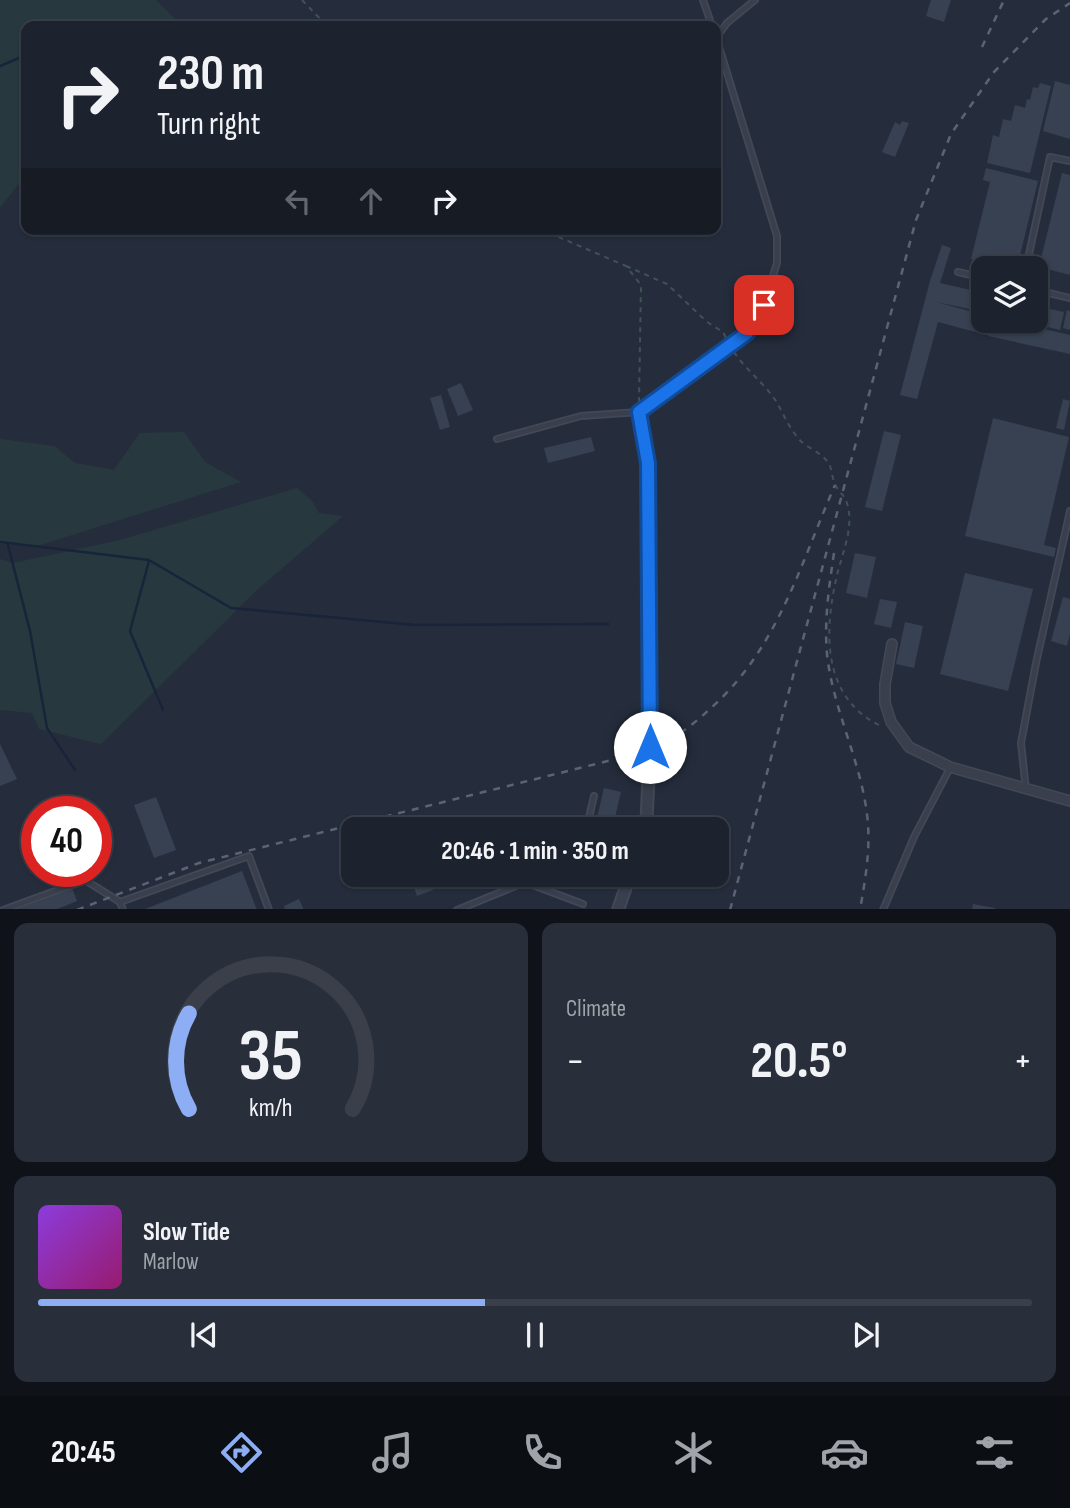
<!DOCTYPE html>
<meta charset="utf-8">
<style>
:root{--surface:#1c222e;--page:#292f3a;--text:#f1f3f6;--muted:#a0a4aa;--line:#3a3f4a;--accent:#8dadf4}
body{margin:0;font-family:"Sofia Sans Condensed",sans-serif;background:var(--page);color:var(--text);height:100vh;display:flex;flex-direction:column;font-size:26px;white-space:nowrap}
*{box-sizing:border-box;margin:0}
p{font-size:23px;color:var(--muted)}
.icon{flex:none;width:38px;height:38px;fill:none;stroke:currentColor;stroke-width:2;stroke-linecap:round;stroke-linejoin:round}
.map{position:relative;height:909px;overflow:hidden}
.details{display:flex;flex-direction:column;gap:14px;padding:14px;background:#0f1319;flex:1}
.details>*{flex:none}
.hud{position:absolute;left:21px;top:21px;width:700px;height:214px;border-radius:14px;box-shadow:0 2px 5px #0004,0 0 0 2px var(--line);background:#1c222e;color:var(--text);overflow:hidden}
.tools{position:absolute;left:971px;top:256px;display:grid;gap:14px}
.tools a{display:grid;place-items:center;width:77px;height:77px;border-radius:14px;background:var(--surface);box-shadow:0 2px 5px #0004,0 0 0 2px var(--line);font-size:35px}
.speed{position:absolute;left:21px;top:796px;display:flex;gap:14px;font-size:35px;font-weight:700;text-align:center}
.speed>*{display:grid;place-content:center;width:91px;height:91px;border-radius:50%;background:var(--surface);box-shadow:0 2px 5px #0004,0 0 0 2px var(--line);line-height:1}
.speed .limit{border:10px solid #d22;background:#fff;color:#111}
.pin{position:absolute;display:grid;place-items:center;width:60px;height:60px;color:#fff;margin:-30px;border-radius:14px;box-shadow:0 4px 10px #0006}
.me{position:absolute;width:77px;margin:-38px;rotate:0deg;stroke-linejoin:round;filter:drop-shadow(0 0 5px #0008)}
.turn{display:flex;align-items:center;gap:24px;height:147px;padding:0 21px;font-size:32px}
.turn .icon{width:91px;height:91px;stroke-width:2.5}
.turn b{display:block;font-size:49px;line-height:60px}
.lanes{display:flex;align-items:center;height:66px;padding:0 21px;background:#0003;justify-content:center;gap:35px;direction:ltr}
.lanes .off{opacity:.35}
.big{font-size:52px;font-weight:700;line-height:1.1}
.details .tile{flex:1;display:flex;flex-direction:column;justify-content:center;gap:10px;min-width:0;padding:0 24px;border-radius:14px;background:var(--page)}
.details .dial{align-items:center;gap:0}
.dial svg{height:182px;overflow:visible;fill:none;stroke:var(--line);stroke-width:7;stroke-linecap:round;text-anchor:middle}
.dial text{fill:var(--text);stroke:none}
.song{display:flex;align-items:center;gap:21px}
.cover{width:84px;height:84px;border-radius:10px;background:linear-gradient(135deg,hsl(270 70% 55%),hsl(320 70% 35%))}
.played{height:7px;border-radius:4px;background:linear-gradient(90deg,var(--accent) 45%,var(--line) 45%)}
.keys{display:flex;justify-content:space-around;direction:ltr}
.heat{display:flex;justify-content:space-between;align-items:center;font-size:38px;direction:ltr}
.details .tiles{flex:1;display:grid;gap:14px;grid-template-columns:1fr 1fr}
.tile:last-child{grid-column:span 2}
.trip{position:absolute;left:341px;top:817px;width:388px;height:70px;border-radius:14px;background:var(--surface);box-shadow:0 2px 5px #0004,0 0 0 2px var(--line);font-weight:700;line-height:70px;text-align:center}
.tabs{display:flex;height:112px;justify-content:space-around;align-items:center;background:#0b0e12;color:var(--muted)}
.tabs .icon{width:49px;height:49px}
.tabs .active{color:var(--accent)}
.tabs b{font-size:32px;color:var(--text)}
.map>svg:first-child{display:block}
</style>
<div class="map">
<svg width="1070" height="910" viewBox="0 0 1070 910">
<rect width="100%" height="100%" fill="#252d3d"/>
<g fill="#27393e">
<path d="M0,0H156L182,26H26V174L0,208Z"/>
<path d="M184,432L205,462L241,482L37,546L0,544V439L54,446L75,463L114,470L140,433Z"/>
<path d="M297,488L313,502L319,513L343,516L258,589L101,744L39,729L32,713L0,710V559L13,563L120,540Z"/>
</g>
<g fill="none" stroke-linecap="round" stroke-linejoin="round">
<g stroke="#18243a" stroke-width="2.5">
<path d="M0,66L26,55"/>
<path d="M0,542L149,560L231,608L415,625L608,624"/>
<path d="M8,545L30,631L47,728L75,770"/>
<path d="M149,561L130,631L163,710"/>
</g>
</g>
<g fill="#374152">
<path d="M931,0H951L944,22L926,16Z"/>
<path d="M1055,81L1070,85V139L1043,131Z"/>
<path d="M1040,83L1051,86L1030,173L987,163L993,135L999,137L1003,119L1011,121L1015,105L1025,108L1027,99L1030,100L1033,87L1038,88Z"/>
<path d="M902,121L909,123L895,157L882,152L895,122L900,125Z"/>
<path d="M986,168L1038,181L1017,268L971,259L990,182L983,180Z"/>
<path d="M1062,173L1070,175V275L1039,267Z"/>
<path d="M942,245L951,248L940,283L984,293V312L936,302L984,315L979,333L938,322L917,399L900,395L930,281Z"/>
<path d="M1036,306L1064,312L1060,330L1023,321L1036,320Z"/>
<path d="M1067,310L1070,311V330L1063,328Z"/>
<path d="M991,320H1004L1070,335V354L988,336Z"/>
<path d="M461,383L473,410L458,416L447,389Z"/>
<path d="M441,395L450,427L440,430L430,398Z"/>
<path d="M1063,399L1070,401L1064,430L1056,428Z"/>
<path d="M993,418L1069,437L1044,545L1056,548L1054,557L965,536Z"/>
<path d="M884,431L901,435L882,511L865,507Z"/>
<path d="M591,437L595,451L548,463L544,448Z"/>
<path d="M855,553L876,557L867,598L846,593Z"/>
<path d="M965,573L1033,589L1008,691L940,674Z"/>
<path d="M1063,597L1070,599V634L1067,646L1051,641Z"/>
<path d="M880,599L897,602L891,628L874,624Z"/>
<path d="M905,622L923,626L914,668L896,664Z"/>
<path d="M0,744L17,779L0,786Z"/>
<path d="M604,788L621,792L612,830H594Z"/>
<path d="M156,797L176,850L154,858L134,805Z"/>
<path d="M242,871L257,910H145V909Z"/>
<path d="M422,875H428L433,890L417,896L411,879Z"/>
<path d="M71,885L77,901L55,910H9Z"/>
<path d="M299,899L304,910H285L284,906Z"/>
<path d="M973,904L995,908V910H972Z"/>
</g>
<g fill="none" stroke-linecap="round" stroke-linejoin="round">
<g stroke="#424856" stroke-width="8">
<g id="service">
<path d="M703,0L712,26"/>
<path d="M716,38L727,23L755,0"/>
<path d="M1026,268L1050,157L1070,161"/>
<path d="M958,272L984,278"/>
<path d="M1036,290L1070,298"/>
<path d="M497,439L581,416L639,412L747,333L764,305L777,263V236L716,37"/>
<path d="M1026,790L1021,743L1036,663L1070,511"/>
<path d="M586,830L594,796"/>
<path d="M527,883L583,904"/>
<path d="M120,902L123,910"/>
<path d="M3,910L85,880L120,902L249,856L269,910"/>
<path d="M457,910L543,875"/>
<path d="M883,910L914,837L950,768"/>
</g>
</g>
<g stroke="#424856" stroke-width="12">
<path id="minor" d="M892,644L885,684V703L891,722L909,747L950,767L1070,801"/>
</g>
<g stroke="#424856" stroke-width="14">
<g id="tertiary">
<path d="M639,412L648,463L650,747L646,830"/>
<path d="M618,910L630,875"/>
</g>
</g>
<g stroke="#405256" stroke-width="2" stroke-dasharray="5 5" stroke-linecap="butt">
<path d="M302,0L327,26"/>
<path d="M540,229L626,266L641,285L639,401"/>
<path d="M626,266L667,284L707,322L723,332L726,338"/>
<path d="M734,352C746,370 764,383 776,401C783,413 788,426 798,438C805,447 819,451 827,461C833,468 831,478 836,486C839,492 845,496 847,503C854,525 844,549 838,571C824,628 820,697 881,726"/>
</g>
<use href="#service" stroke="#393f4d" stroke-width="4.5"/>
<use href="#minor" stroke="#393f4d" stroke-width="9"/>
<use href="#tertiary" stroke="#393f4d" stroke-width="10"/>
<g stroke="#5b6374" stroke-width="2.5" stroke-dasharray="7 7" stroke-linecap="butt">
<path d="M982,47L1004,0"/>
<path d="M834,553C829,587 824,620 827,654C833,712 864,766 868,825C870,853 865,881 860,910"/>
<path d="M77,910L199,863L628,756C641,751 655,746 668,740C684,732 698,720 711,708C778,648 800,565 835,485"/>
<path d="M730,910L916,220L951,134L994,72L1046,19L1070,3"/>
</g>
</g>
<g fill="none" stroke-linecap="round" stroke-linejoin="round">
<g stroke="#114b97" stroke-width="18">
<path id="route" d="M650,747L648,463L639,412L747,333L764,305"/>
</g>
<use href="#route" stroke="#1a73e8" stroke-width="12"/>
</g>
</svg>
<div class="tools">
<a><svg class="icon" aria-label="layers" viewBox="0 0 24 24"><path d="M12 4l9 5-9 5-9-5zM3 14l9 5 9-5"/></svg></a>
</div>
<div class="speed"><div class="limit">40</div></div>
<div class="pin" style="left:764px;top:305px;background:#d93025"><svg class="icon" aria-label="arrive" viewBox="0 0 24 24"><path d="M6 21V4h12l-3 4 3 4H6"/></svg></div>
<svg class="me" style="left:650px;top:747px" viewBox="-20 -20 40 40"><circle r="19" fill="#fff"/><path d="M0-13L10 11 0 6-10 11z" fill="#1a73e8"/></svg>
<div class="trip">20:46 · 1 min · 350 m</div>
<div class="hud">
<div class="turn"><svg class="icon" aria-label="right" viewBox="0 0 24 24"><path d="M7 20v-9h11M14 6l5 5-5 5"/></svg><div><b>230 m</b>Turn right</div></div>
<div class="lanes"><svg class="icon off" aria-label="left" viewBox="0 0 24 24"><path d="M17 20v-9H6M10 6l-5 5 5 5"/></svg><svg class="icon off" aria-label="ahead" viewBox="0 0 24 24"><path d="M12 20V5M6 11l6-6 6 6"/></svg><svg class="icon" aria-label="right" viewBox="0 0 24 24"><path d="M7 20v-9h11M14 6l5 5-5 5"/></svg></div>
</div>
</div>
<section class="details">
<div class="tiles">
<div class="tile dial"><svg viewBox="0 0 100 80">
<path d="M14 69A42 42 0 1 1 86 69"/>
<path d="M14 69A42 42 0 0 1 14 27" stroke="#8dadf4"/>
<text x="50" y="56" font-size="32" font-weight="700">35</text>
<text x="50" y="72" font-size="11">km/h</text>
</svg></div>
<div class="tile"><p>Climate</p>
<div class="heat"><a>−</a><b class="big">20.5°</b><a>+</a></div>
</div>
<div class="tile">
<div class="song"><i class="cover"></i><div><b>Slow Tide</b><p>Marlow</p></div></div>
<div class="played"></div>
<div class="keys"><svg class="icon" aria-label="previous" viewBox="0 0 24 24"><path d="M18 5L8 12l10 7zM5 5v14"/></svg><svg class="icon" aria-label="pause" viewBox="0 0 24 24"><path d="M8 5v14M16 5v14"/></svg><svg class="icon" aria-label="next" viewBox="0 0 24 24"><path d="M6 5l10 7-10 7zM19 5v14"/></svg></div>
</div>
</div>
</section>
<nav class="tabs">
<b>20:45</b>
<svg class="icon active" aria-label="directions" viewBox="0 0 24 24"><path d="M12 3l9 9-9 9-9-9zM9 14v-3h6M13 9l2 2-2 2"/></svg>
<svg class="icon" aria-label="music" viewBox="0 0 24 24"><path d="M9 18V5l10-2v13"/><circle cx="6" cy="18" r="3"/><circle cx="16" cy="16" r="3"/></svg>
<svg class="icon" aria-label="phone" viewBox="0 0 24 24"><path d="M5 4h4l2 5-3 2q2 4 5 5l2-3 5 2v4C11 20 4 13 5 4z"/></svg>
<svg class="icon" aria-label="climate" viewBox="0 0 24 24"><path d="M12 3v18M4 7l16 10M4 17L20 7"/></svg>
<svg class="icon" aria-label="car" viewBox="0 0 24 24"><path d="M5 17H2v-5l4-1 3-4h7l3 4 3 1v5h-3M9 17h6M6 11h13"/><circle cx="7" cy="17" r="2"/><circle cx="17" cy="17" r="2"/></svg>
<svg class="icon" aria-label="filters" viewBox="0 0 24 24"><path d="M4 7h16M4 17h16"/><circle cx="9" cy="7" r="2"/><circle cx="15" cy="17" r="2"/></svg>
</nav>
